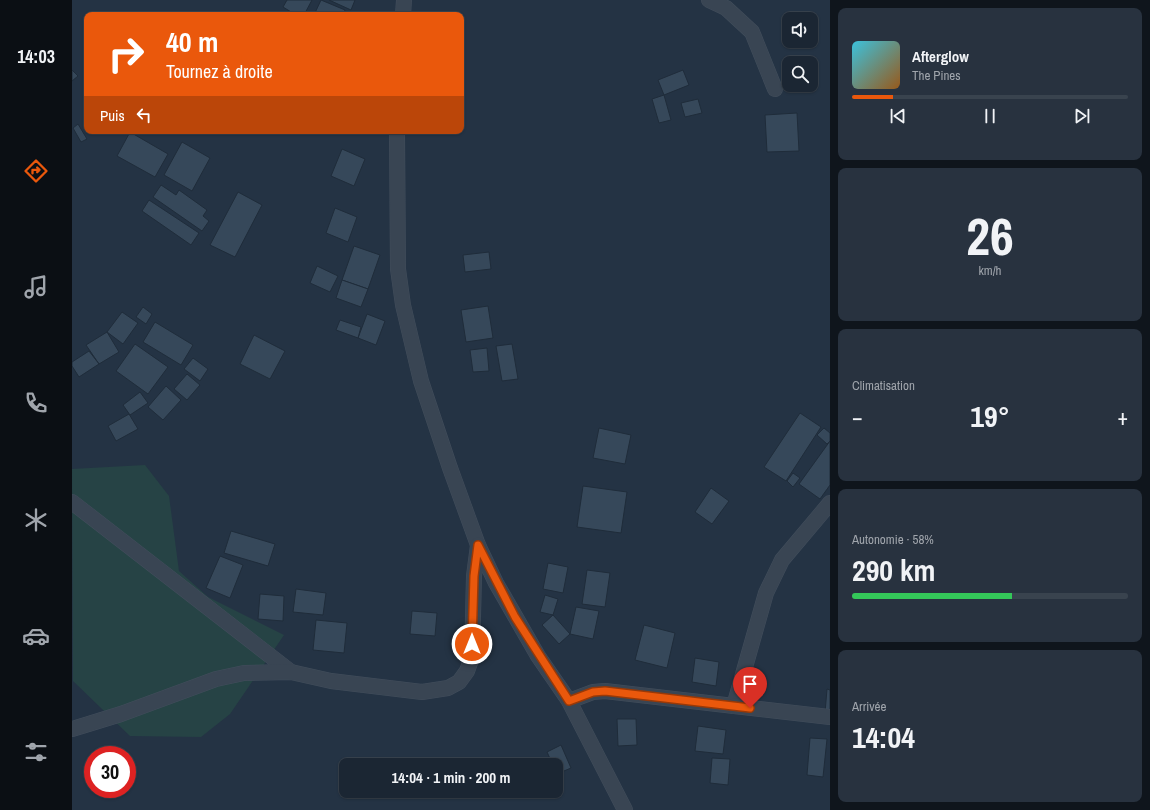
<!DOCTYPE html>
<html lang="fr">
<meta charset="utf-8">
<style>
:root{--surface:#1b2633;--page:#28323f;--text:#f1f3f6;--muted:#a0a5ac;--line:#39434e;--accent:#ea580c}
body{margin:0;font-family:"Archivo Narrow",sans-serif;background:var(--page);color:var(--text);height:100vh;display:flex;flex-direction:column;font-size:15px;white-space:nowrap}
*{box-sizing:border-box;margin:0}
p{font-size:13px;color:var(--muted)}
.icon{flex:none;width:22px;height:22px;fill:none;stroke:currentColor;stroke-width:2;stroke-linecap:round;stroke-linejoin:round}
.map{position:relative;flex:1;overflow:hidden}
.panel{display:flex;flex-direction:column;gap:8px;padding:8px;background:#0f151c;width:320px}
.panel>*{flex:none}
.hud{position:absolute;left:12px;top:12px;width:380px;height:122px;border-radius:8px;box-shadow:0 1px 3px #0004,0 0 0 1px var(--line);background:#ea580c;color:#fff;overflow:hidden}
.fabs{position:absolute;left:710px;top:12px;display:grid;gap:8px}
.fabs a{display:grid;place-items:center;width:36px;height:36px;border-radius:8px;background:var(--surface);box-shadow:0 1px 3px #0004,0 0 0 1px var(--line);font-size:20px}
.speed{position:absolute;left:12px;top:746px;display:flex;gap:8px;font-size:20px;font-weight:700;text-align:center}
.speed>*{display:grid;place-content:center;width:52px;height:52px;border-radius:50%;background:var(--surface);box-shadow:0 1px 3px #0004,0 0 0 1px var(--line);line-height:1}
.speed .limit{border:6px solid #d22;background:#fff;color:#111}
.pin{position:absolute;display:grid;place-items:center;width:34px;height:34px;color:#fff;margin:-41px -17px;border-radius:50% 50% 50% 0;rotate:-45deg;box-shadow:0 0 4px #0007}
.pin .icon{rotate:45deg}
.me{position:absolute;width:44px;margin:-22px;rotate:0deg;stroke-linejoin:round;filter:drop-shadow(0 0 3px #0008)}
.turn{display:flex;align-items:center;gap:14px;height:84px;padding:0 16px;font-size:18px}
.turn .icon{width:52px;height:52px;stroke-width:2.5}
.turn b{display:block;font-size:28px;line-height:34px}
.then{display:flex;align-items:center;height:38px;padding:0 16px;background:#0003;gap:8px;font-size:15px}
.big{font-size:30px;font-weight:800;line-height:1.1}
.panel .card{flex:1;display:flex;flex-direction:column;justify-content:center;gap:6px;min-width:0;padding:0 14px;border-radius:8px;background:var(--page)}
.panel .dial{align-items:center;gap:0}
.dial b{font-size:52px;line-height:1}
.song{display:flex;align-items:center;gap:12px}
.cover{width:48px;height:48px;border-radius:6px;background:linear-gradient(135deg,hsl(190 70% 55%),hsl(30 70% 35%))}
.played{height:4px;border-radius:2px;background:linear-gradient(90deg,var(--accent) 15%,var(--line) 15%)}
.keys{display:flex;justify-content:space-around;direction:ltr}
.heat{display:flex;justify-content:space-between;align-items:center;font-size:22px;direction:ltr}
.charge{height:6px;border-radius:3px;background:linear-gradient(90deg,#34c759 58%,var(--line) 0)}
.trip{position:absolute;left:267px;top:758px;width:224px;height:40px;border-radius:8px;background:var(--surface);box-shadow:0 1px 3px #0004,0 0 0 1px var(--line);font-weight:800;line-height:40px;text-align:center}
main{display:flex;flex:1;min-height:0}
.tabs{display:flex;flex-direction:column;width:72px;justify-content:space-around;align-items:center;background:#0b0f14;color:var(--muted)}
.tabs .icon{width:28px;height:28px}
.tabs .selected{color:var(--accent)}
.tabs b{font-size:18px;color:var(--text)}
.map>svg:first-child{display:block}
</style>
<main>
<nav class="tabs">
<b>14:03</b>
<svg class="icon selected" aria-label="directions" viewBox="0 0 24 24"><path d="M12 3l9 9-9 9-9-9zM9 14v-3h6M13 9l2 2-2 2"/></svg>
<svg class="icon" aria-label="music" viewBox="0 0 24 24"><path d="M9 18V5l10-2v13"/><circle cx="6" cy="18" r="3"/><circle cx="16" cy="16" r="3"/></svg>
<svg class="icon" aria-label="phone" viewBox="0 0 24 24"><path d="M5 4h4l2 5-3 2q2 4 5 5l2-3 5 2v4C11 20 4 13 5 4z"/></svg>
<svg class="icon" aria-label="climate" viewBox="0 0 24 24"><path d="M12 3v18M4 7l16 10M4 17L20 7"/></svg>
<svg class="icon" aria-label="car" viewBox="0 0 24 24"><path d="M5 17H2v-5l4-1 3-4h7l3 4 3 1v5h-3M9 17h6M6 11h13"/><circle cx="7" cy="17" r="2"/><circle cx="17" cy="17" r="2"/></svg>
<svg class="icon" aria-label="filters" viewBox="0 0 24 24"><path d="M4 7h16M4 17h16"/><circle cx="9" cy="7" r="2"/><circle cx="15" cy="17" r="2"/></svg>
</nav>
<div class="map">
<svg width="758" height="810" viewBox="0 0 758 810">
<rect width="100%" height="100%" fill="#243344"/>
<path fill="#264345" d="M73,465L97,496L107,571L136,597L212,635L158,714L129,737L58,736L1,681L0,469Z"/>
<g fill="#36485a" stroke="#1f2c3a">
<path d="M215,0H240L232,15H224L211,7Z"/>
<path d="M249,0L273,10L271,15H242Z"/>
<path d="M257,0H283L279,10Z"/>
<path d="M0,70L6,76L0,81Z"/>
<path d="M611,70L617,85L592,95L586,80Z"/>
<path d="M592,95L599,120L587,123L580,99Z"/>
<path d="M626,99L630,113L613,117L609,103Z"/>
<path d="M725,113L727,151L695,152L693,115Z"/>
<path d="M6,124L15,139L9,142L1,128Z"/>
<path d="M58,132L96,154L83,177L45,156Z"/>
<path d="M110,142L138,158L120,191L92,175Z"/>
<path d="M270,149L293,159L282,186L259,176Z"/>
<path d="M89,185L104,195L107,190L135,210L131,216L137,221L130,231L81,197Z"/>
<path d="M166,192L190,205L163,257L138,245Z"/>
<path d="M77,200L127,233L119,245L70,211Z"/>
<path d="M263,208L285,217L276,242L254,233Z"/>
<path d="M282,246L308,255L296,289L270,280Z"/>
<path d="M417,252L419,269L393,272L391,255Z"/>
<path d="M245,266L266,276L258,292L238,283Z"/>
<path d="M270,280L296,289L289,307L264,298Z"/>
<path d="M416,306L421,338L394,342L389,310Z"/>
<path d="M71,307L80,314L74,324L64,317Z"/>
<path d="M50,312L66,323L51,344L35,332Z"/>
<path d="M295,314L313,321L304,345L286,338Z"/>
<path d="M268,320L289,327L286,338L264,330Z"/>
<path d="M83,322L121,345L109,365L71,342Z"/>
<path d="M35,332L47,352L27,364L14,345Z"/>
<path d="M182,335L213,351L198,379L168,364Z"/>
<path d="M63,344L96,367L76,394L44,371Z"/>
<path d="M440,344L446,379L430,381L424,346Z"/>
<path d="M415,348L417,371L401,372L398,350Z"/>
<path d="M17,351L27,364L7,377L0,366V362Z"/>
<path d="M121,358L136,369L128,381L112,369Z"/>
<path d="M115,374L128,385L115,400L102,389Z"/>
<path d="M94,386L109,400L91,420L76,407Z"/>
<path d="M68,392L76,403L58,415L51,405Z"/>
<path d="M728,413L749,427L714,481L692,467Z"/>
<path d="M57,414L66,429L44,441L36,426Z"/>
<path d="M527,428L559,435L553,464L521,458Z"/>
<path d="M752,428L758,433V441L755,444L745,435Z"/>
<path d="M758,441V485L748,499L727,484Z"/>
<path d="M721,473L728,478L721,487L715,481Z"/>
<path d="M511,486L555,492L549,533L505,527Z"/>
<path d="M639,488L657,501L640,524L623,512Z"/>
<path d="M159,531L203,544L196,566L152,553Z"/>
<path d="M148,556L171,565L158,598L134,588Z"/>
<path d="M476,563L496,567L491,593L471,589Z"/>
<path d="M515,570L538,573L533,607L510,604Z"/>
<path d="M224,589L254,593L251,615L221,612Z"/>
<path d="M188,594L212,596L211,621L186,619Z"/>
<path d="M473,595L486,599L481,615L468,612Z"/>
<path d="M504,607L527,611L521,639L498,634Z"/>
<path d="M340,611L365,613L363,636L338,634Z"/>
<path d="M481,615L498,634L487,644L470,625Z"/>
<path d="M244,620L275,623L272,653L241,650Z"/>
<path d="M572,625L603,633L595,668L563,660Z"/>
<path d="M623,658L647,662L644,686L620,682Z"/>
<path d="M755,689L758,690V714L753,713Z"/>
<path d="M545,719H564L565,745L546,746Z"/>
<path d="M626,726L654,730L651,754L623,751Z"/>
<path d="M738,738L755,739L751,777L735,775Z"/>
<path d="M489,745L499,768L485,774L484,765H481L475,752Z"/>
<path d="M640,758L658,759L656,785L638,783Z"/>
</g>
<g fill="none" stroke-linecap="round" stroke-linejoin="round">
<g stroke="#424e5c" stroke-width="16">
<g id="minor">
<path d="M637,0L654,8L680,32L703,89"/>
<path d="M331,15L332,0"/>
<path d="M325,131L326,269L331,305L349,381L378,468L406,545L424,583L466,656L497,701L553,810"/>
<path d="M0,502L219,672"/>
<path d="M497,701L521,692L533,691L662,706L694,593L710,560L758,503"/>
<path d="M662,706L758,717"/>
<path d="M0,729L49,714L144,679L172,673L219,672L259,681L350,692L376,688L387,682L395,671L400,657L402,576L406,545"/>
</g>
</g>
<use href="#minor" stroke="#394553" stroke-width="15"/>
</g>
<g fill="none" stroke-linecap="round" stroke-linejoin="round">
<g stroke="#983908" stroke-width="10">
<path id="route" d="M400,644L402,576L406,545L443,617L497,701L521,692L533,691L678,708"/>
</g>
<use href="#route" stroke="#ea580c" stroke-width="7"/>
</g>
</svg>
<div class="fabs">
<a><svg class="icon" aria-label="sound" viewBox="0 0 24 24"><path d="M4 9h4l5-4v14l-5-4H4zM17 9q2 3 0 6"/></svg></a>
<a><svg class="icon" aria-label="search" viewBox="0 0 24 24"><circle cx="10" cy="10" r="6"/><path d="M15 15l6 6"/></svg></a>
</div>
<div class="speed"><div class="limit">30</div></div>
<div class="pin" style="left:678px;top:708px;background:#d93025"><svg class="icon" aria-label="arrive" viewBox="0 0 24 24"><path d="M6 21V4h12l-3 4 3 4H6"/></svg></div>
<svg class="me" style="left:400px;top:644px" viewBox="-20 -20 40 40"><circle r="17" fill="#ea580c" stroke="#fff" stroke-width="3"/><path d="M0-11L8 9 0 5-8 9z" fill="#fff"/></svg>
<div class="trip">14:04 · 1 min · 200 m</div>
<div class="hud">
<div class="turn"><svg class="icon" aria-label="right" viewBox="0 0 24 24"><path d="M7 20v-9h11M14 6l5 5-5 5"/></svg><div><b>40 m</b>Tournez à droite</div></div>
<div class="then">Puis<svg class="icon" aria-label="left" viewBox="0 0 24 24"><path d="M17 20v-9H6M10 6l-5 5 5 5"/></svg></div>
</div>
</div>
<section class="panel">
<div class="card">
<div class="song"><i class="cover"></i><div><b>Afterglow</b><p>The Pines</p></div></div>
<div class="played"></div>
<div class="keys"><svg class="icon" aria-label="previous" viewBox="0 0 24 24"><path d="M18 5L8 12l10 7zM5 5v14"/></svg><svg class="icon" aria-label="pause" viewBox="0 0 24 24"><path d="M8 5v14M16 5v14"/></svg><svg class="icon" aria-label="next" viewBox="0 0 24 24"><path d="M6 5l10 7-10 7zM19 5v14"/></svg></div>
</div>
<div class="card dial"><b>26</b><p>km/h</p></div>
<div class="card"><p>Climatisation</p>
<div class="heat"><a>−</a><b class="big">19°</b><a>+</a></div>
</div>
<div class="card"><p>Autonomie · 58%</p><b class="big">290 km</b><div class="charge"></div></div>
<div class="card"><p>Arrivée</p><b class="big">14:04</b></div>
</section>
</main>
